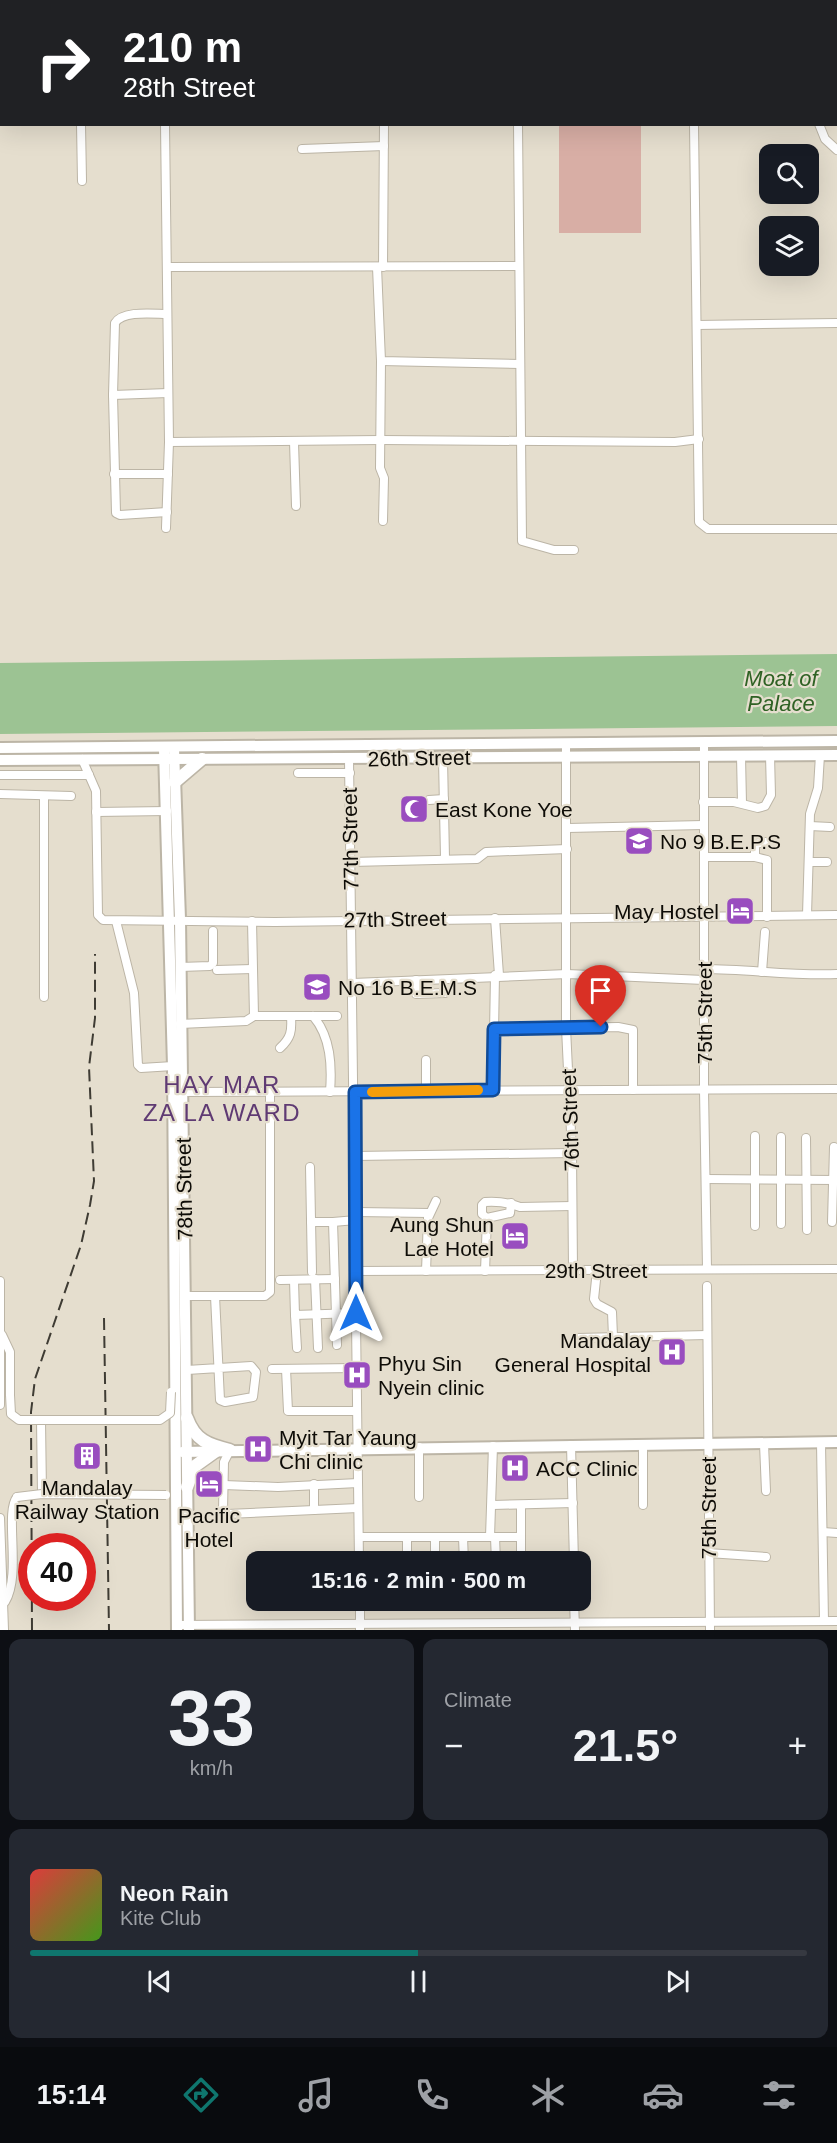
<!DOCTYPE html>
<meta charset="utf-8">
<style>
:root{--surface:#171b24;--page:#242831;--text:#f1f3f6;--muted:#9ea1a6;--line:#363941;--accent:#0f766e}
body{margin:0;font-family:Arial,sans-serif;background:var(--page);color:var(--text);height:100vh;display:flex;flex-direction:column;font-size:22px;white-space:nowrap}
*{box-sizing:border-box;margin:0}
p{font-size:20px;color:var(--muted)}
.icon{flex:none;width:33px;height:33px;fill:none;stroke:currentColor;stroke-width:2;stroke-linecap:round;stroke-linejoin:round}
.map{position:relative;height:1630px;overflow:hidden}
.panel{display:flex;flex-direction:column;gap:9px;padding:9px;background:#0d0f14;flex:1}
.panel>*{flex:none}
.top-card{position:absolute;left:0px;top:0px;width:837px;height:126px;box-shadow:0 6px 24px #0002;background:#202124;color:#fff;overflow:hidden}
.buttons{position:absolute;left:759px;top:144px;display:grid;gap:12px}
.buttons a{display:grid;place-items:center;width:60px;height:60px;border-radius:12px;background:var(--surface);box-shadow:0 6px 24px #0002;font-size:30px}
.speed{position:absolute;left:18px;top:1533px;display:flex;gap:12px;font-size:30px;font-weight:700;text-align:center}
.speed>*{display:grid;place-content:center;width:78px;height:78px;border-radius:50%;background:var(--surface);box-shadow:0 6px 24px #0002;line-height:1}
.speed .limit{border:9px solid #d22;background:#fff;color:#111}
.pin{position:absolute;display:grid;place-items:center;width:51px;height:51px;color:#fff;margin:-62px -26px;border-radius:50% 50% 50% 0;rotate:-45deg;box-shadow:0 0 6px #0007}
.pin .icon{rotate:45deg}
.me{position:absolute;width:66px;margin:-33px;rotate:0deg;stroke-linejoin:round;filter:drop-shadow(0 0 4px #0008)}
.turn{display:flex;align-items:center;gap:21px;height:126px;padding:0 24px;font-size:27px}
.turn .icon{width:78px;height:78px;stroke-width:2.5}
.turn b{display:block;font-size:42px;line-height:51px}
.big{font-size:45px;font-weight:600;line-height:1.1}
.panel .tile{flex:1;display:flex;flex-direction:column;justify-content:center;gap:9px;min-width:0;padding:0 21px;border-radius:12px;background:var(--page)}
.panel .dial{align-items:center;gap:0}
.dial b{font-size:78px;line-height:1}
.song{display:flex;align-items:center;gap:18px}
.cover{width:72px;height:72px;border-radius:9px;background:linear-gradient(135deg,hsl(0 70% 55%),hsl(100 70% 35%))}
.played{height:6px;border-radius:3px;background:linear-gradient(90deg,var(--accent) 50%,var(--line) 50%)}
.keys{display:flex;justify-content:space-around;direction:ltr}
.heat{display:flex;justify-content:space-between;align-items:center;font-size:33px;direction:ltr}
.panel .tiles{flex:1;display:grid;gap:9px;grid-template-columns:1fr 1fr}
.tile:last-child{grid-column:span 2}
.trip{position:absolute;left:246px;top:1551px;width:345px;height:60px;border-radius:12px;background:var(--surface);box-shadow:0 6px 24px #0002;font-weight:600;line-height:60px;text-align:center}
.menu{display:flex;height:96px;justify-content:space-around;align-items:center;background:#090b0e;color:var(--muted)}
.menu .icon{width:42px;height:42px}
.menu .current{color:var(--accent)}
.menu b{font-size:27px;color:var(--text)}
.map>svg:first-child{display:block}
</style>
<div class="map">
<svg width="837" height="1630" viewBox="0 0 837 1630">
<rect width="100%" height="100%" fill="#e5dece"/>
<rect fill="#d8aea5" x="559" y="125" width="82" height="108"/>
<path fill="#9cc393" d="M837,654V726L0,734V663Z"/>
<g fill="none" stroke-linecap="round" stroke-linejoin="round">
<g stroke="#bcb5a6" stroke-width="10">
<g id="minor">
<path d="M16,0V2"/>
<path d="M73,0V2"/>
<path d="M517,0V2"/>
<path d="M836,85H837"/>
<path d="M0,94H2"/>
<path d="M81,124L82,181"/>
<path d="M165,124L169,442L166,528"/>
<path d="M518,124L522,541L554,550H574"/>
<path d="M694,124L699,522L708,529H837"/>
<path d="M819,124L825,139L837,150"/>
<path d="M302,149L384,146"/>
<path d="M168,267L519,266"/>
<path d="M377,267L381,361L520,364"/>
<path d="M383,267L384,124"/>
<path d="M697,325L837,323"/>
<path d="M381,361L380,468L384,478L383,521"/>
<path d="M113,395L168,393"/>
<path d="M169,442L381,440L675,442L699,439"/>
<path d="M294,442L296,506"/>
<path d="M114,474H168"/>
<path d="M167,512L120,515L116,513L113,395L115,323C123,310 154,314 167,314"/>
<path d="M704,743V1090L707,1269"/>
<path d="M566,744V1028L572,1153L573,1270"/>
<path d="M741,756L742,803"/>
<path d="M443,758L445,858"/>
<path d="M82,759L96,791L98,915L103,920L275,922L837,915"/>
<path d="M349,759L359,1562"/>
<path d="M298,773H350"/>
<path d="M0,775H89"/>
<path d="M0,794L71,796"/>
<path d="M429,800L444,799"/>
<path d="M703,802H734L758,808L765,806L771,795L770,755"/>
<path d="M96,812L167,811"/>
<path d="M810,826L830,827"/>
<path d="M568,828L703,825"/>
<path d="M704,857H755L767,860V917"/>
<path d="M755,857V844L765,842"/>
<path d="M351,862L477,859L486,852L567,849"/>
<path d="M809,862H827"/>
<path d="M807,915L810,814L818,788L820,755"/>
<path d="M495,918L499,975"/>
<path d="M116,921L134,993L138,1065L141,1068L173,1066"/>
<path d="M252,921L254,1016H337"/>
<path d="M180,967L210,966L213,963V931"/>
<path d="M704,969C749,969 792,976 837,974"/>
<path d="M217,970L252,969"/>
<path d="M762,972L765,932"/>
<path d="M416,980V994L445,993"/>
<path d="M353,983L567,974L704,980"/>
<path d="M44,997V796"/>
<path d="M313,1016C331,1037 332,1066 330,1092"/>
<path d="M180,1024L246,1021L254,1016"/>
<path d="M494,1029L618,1027L633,1030V1090"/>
<path d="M280,1048C291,1038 292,1031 291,1017"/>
<path d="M426,1060V1091"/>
<path d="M493,1090L495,975"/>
<path d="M178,1092L837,1089"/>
<path d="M781,1137V1224"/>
<path d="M806,1138L807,1230"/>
<path d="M355,1156L572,1153"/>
<path d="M310,1167L312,1272"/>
<path d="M706,1179L837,1180"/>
<path d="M511,1203L510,1213L487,1218L482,1214V1205L485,1202C498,1201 507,1202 520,1207L572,1206"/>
<path d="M356,1212L429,1213"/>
<path d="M311,1222H333"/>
<path d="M832,1222L834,1147"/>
<path d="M755,1226V1136"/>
<path d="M597,1270L594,1299L597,1304L612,1312L613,1337"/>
<path d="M356,1271L837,1269"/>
<path d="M426,1271L428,1218L436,1201"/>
<path d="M485,1271L487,1218"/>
<path d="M315,1279L318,1348"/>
<path d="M280,1280L335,1279"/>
<path d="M294,1280L295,1315L356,1313"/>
<path d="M0,1281V1405"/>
<path d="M707,1286L710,1630"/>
<path d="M185,1296H265L270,1292V1091"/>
<path d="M295,1315L297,1348"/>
<path d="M2,1335L10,1352V1395"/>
<path d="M577,1338L707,1335"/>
<path d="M337,1345L333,1222L356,1220"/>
<path d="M272,1369L357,1368"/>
<path d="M286,1369L288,1411H357"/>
<path d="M187,1370L251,1366L256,1372L253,1397L225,1402L220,1400L215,1296"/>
<path d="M41,1420L42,1494"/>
<path d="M821,1443L824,1621"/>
<path d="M764,1444L766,1491"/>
<path d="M571,1445L574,1562"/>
<path d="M419,1447V1497"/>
<path d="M230,1450L224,1462L223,1511L227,1514L358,1508"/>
<path d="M314,1484V1510"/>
<path d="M224,1485L278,1487L358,1483"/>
<path d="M493,1505L573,1503"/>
<path d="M521,1505V1562"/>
<path d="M643,1505V1445"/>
<path d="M0,1518L4,1630"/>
<path d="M823,1532L837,1533"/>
<path d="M359,1537H521"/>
<path d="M407,1537V1562"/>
<path d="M435,1537V1562"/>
<path d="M463,1537L464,1562"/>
<path d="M490,1537L493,1446"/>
<path d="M495,1537L496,1562"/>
<path d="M708,1553L766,1557"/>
<path d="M360,1600V1630"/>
<path d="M574,1600L575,1630"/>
<path d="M5,1602C22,1574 4,1513 17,1497"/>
<path d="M177,1625L837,1621"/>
</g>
</g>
<g stroke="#bcb5a6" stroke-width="14">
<g id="major">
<path d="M0,748L837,741"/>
<path d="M164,749L173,1066L177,1630"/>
<path d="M174,749L180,919L189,1630"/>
<path d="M0,760L837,755"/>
<path d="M182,1452L837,1442"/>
</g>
</g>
<g stroke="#bcb5a6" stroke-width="15">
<g id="highway">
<path d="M175,782L202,759"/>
<path d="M187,1418C195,1440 208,1445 230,1450"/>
<path d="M187,1487L195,1466L216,1451"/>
</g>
</g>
<use href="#minor" stroke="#fff" stroke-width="8"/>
<use href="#major" stroke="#fff" stroke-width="10"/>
<use href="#highway" stroke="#fff" stroke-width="12"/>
<g stroke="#3f3c34" stroke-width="2" stroke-dasharray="12 6" stroke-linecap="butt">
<path d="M104,1318L109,1630"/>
<path d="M32,1630L31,1412L35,1379L81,1245L90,1205L94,1181L89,1067L95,1018V954"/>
</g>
<g stroke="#bcb5a6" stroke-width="10" stroke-linecap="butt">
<g id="minor-bridge">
<path d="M10,1395L11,1414L19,1420H160L170,1413L171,1392"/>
<path d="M17,1497L42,1494L166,1495"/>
</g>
</g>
<use href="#minor-bridge" stroke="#fff" stroke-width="8"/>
</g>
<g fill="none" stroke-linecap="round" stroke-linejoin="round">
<g stroke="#114b97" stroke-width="15">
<path id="route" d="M356,1313L355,1092L493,1090L494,1029L601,1027"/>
</g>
<use href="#route" stroke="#1a73e8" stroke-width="10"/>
<path stroke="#f59e0b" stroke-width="10" d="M372,1092L478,1090"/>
</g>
<defs>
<g id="mosque-square" transform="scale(1.5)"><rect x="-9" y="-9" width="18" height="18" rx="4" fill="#994dbf" stroke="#e5dece"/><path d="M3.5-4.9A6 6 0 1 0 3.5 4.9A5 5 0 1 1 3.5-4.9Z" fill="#fff"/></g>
<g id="school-square" transform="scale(1.5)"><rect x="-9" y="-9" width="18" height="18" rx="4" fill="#994dbf" stroke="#e5dece"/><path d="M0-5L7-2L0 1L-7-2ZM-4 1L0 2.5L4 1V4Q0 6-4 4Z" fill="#fff"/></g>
<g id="hotel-square" transform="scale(1.5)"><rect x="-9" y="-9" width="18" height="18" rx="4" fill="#994dbf" stroke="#e5dece"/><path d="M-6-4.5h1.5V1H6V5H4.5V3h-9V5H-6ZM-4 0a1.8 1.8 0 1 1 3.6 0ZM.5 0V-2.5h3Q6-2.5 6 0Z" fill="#fff"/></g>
<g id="hospital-square" transform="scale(1.5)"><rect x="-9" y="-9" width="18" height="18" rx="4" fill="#994dbf" stroke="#e5dece"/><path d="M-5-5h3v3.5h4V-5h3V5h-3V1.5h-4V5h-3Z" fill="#fff"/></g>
<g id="building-square" transform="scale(1.5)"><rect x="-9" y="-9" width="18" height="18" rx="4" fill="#994dbf" stroke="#e5dece"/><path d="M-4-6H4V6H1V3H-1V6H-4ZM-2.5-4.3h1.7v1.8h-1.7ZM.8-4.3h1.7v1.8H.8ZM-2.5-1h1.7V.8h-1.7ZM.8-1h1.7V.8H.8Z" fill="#fff"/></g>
</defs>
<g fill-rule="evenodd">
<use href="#mosque-square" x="414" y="809"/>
<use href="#school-square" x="639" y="841"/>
<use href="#hotel-square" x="740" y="911"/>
<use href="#school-square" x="317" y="987"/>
<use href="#hotel-square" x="515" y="1236"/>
<use href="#hospital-square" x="672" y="1352"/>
<use href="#hospital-square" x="357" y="1375"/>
<use href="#hospital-square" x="258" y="1449"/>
<use href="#building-square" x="87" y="1456"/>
<use href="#hospital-square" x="515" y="1468"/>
<use href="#hotel-square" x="209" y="1484"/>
</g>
<g text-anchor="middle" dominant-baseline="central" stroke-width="4.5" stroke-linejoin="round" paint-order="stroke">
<g font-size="21" fill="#0e0c07" stroke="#e5dece">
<text transform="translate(419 758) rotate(-1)">26th Street</text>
<text transform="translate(350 839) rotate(-91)">77th Street</text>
<text transform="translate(395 919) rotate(-1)">27th Street</text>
<text transform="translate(704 1013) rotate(-90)">75th Street</text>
<text transform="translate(570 1120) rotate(-92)">76th Street</text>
<text transform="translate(184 1189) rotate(-91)">78th Street</text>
<text x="596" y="1270">29th Street</text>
<text transform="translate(708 1508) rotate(-90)">75th Street</text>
</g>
<g font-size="21" fill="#0e0c07" stroke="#e5dece" text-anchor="start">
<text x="435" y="809">East Kone Yoe</text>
<text x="660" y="841">No 9 B.E.P.S</text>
<text x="719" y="911" text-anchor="end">May Hostel</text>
<text x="338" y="987">No 16 B.E.M.S</text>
<text x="494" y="1224" text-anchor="end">Aung Shun<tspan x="494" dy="24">Lae Hotel</tspan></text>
<text x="651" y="1340" text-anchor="end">Mandalay<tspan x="651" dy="24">General Hospital</tspan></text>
<text x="378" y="1363">Phyu Sin<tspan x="378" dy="24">Nyein clinic</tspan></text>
<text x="279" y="1437">Myit Tar Yaung<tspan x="279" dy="24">Chi clinic</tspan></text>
<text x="536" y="1468">ACC Clinic</text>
<text x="87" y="1487" text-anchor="middle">Mandalay<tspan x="87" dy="24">Railway Station</tspan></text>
<text x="209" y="1515" text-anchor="middle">Pacific<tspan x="209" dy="24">Hotel</tspan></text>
</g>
<g font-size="22" font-style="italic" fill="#2f6224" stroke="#e5dece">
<text x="781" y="678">Moat of<tspan x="781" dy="25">Palace</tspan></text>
</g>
<g font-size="24" letter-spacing="1.5" fill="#5f3a73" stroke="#e5dece">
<text x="222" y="1084">HAY MAR<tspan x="222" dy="28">ZA LA WARD</tspan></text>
</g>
</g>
</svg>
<div class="buttons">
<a><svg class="icon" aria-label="search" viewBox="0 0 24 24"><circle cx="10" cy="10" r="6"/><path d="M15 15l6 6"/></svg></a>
<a><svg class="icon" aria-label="layers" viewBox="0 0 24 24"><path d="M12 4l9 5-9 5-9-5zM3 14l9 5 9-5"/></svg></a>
</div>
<div class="speed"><div class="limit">40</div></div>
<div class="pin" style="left:601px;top:1027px;background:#d93025"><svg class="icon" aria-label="arrive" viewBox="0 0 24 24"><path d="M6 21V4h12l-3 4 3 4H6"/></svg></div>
<svg class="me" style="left:356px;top:1313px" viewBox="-20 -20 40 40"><path d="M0-17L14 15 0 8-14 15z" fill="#1a73e8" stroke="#fff" stroke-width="4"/></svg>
<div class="trip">15:16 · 2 min · 500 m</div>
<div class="top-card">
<div class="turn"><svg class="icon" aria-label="right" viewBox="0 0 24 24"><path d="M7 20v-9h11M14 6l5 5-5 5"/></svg><div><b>210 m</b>28th Street</div></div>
</div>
</div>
<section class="panel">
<div class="tiles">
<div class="tile dial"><b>33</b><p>km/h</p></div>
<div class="tile"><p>Climate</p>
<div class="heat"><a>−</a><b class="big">21.5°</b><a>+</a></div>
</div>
<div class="tile">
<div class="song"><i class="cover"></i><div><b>Neon Rain</b><p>Kite Club</p></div></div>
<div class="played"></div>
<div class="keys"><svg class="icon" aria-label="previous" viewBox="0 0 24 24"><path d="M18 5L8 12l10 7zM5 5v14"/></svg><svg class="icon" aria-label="pause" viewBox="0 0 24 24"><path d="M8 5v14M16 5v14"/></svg><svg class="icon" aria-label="next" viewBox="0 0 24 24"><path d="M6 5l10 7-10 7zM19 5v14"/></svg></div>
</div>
</div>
</section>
<nav class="menu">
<b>15:14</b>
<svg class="icon current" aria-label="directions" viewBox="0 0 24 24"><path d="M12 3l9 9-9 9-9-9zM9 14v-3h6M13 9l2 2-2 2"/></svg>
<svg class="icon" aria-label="music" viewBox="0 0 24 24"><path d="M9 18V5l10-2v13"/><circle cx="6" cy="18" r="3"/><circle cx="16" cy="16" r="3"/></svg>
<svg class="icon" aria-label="phone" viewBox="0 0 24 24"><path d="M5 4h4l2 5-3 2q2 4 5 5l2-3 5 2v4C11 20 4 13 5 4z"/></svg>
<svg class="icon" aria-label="climate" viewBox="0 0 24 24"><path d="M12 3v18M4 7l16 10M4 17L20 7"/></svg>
<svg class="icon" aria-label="car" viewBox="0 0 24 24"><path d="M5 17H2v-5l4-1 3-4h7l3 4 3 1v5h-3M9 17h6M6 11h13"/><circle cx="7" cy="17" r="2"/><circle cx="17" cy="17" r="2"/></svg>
<svg class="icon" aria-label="filters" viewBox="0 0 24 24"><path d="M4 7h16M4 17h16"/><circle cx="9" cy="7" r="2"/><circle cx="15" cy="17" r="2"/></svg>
</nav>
